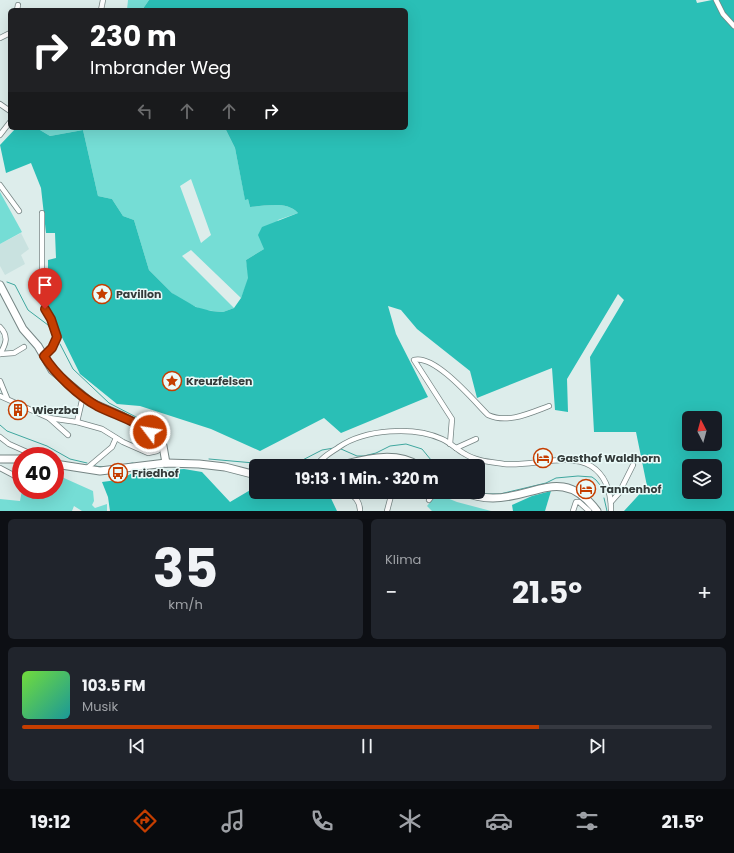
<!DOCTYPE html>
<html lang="de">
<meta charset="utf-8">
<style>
:root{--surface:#171b24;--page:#20242c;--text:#f1f3f6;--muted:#9ea1a6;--line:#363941;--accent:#c53e00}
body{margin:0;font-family:Poppins,sans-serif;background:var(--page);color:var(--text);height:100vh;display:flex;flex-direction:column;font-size:15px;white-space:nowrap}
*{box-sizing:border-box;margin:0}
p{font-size:13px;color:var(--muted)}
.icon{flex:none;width:22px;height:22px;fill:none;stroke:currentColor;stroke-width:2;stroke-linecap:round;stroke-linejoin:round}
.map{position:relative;height:511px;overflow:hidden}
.sheet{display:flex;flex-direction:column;gap:8px;padding:8px;background:#0d0f14;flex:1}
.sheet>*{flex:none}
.top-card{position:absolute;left:8px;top:8px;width:400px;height:122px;border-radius:6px;box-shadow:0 4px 16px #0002;background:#202124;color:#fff;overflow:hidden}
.needle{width:26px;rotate:354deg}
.buttons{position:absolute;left:682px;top:411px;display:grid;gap:8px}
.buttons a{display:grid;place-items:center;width:40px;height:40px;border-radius:6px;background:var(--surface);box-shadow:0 4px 16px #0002;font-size:20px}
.speed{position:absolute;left:12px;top:447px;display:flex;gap:8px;font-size:20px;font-weight:700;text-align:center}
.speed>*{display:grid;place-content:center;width:52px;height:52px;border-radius:50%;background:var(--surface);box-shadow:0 4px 16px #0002;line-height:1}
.speed .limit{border:6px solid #d22;background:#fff;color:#111}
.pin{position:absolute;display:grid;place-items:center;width:34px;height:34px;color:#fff;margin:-41px -17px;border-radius:50% 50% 50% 0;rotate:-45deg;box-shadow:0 0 4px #0007}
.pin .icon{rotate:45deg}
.me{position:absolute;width:44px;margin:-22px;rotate:301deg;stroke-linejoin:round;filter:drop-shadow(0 0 3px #0008)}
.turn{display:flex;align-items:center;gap:14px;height:84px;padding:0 16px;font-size:18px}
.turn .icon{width:52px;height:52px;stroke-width:2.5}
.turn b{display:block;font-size:28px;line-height:34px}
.lanes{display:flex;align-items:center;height:38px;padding:0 16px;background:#0003;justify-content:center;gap:20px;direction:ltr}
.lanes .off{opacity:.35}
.big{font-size:30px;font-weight:700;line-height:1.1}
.sheet .tile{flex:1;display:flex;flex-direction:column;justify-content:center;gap:6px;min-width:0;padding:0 14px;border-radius:6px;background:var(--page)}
.sheet .dial{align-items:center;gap:0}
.dial b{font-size:52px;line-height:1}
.song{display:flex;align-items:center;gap:12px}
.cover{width:48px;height:48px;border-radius:6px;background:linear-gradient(135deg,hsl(100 70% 55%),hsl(180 70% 35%))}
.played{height:4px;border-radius:2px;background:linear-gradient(90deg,var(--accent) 75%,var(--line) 75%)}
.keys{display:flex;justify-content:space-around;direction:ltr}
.heat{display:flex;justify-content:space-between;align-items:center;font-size:22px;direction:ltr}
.sheet .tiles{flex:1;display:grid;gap:8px;grid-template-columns:1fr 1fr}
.tile:last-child{grid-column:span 2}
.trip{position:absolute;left:249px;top:459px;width:236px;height:40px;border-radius:6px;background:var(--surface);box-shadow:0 4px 16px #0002;font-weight:700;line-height:40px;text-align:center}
.menu{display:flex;height:64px;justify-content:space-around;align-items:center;background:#090b0e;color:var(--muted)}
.menu .icon{width:28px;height:28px}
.menu .current{color:var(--accent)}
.menu b{font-size:18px;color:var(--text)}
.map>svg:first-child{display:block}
</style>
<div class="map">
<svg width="734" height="511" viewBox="0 0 734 511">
<rect width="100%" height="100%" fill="#ddedeb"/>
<path fill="#c9e2e0" d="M21,233L29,249L21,255L25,264L5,275L0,266V244Z"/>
<g fill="#75ddd5" fill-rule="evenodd">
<path d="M128,0H149L142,10H127Z"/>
<path d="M40,128H225L235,148L245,199H248L250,207C266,206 287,201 298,213L278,220L264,249L246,260L249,278L241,298L191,250L182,256L234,308L223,312L203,310L181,300L172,293L149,270L134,220L123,216L112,199L98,196L83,130L50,136L40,130ZM191,179L211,235L201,243L180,186Z"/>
<path d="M0,192L22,232L0,244Z"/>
<path d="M55,474L93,491L94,501L92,505L95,508L107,504V511H82L74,506L72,511H0V499L20,501L22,490L42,492L43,490H55Z"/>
<path d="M437,494L457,502L491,511H432L427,506Z"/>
</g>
<g fill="#2abfb6" fill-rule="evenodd">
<path d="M149,0H696L697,3L712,0H734V511H624L647,486L636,432H594L590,357L624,300L618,294L567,379L568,412L555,410L552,368L477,398L470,371L417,329L401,310L388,306L396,334L428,397L341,433L324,418L260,451L211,429L140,406L117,404L80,374L48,309V260L56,258L55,233H46L41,188L31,163L6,173L0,145L16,128L40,130L50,136L83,130L98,196L112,199L123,216L134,220L149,270L172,293L196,307L211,311L223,312L234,308L241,298L248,278L246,260L264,249L258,235L262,227L298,213C287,201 266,206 250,207L248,199L245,200L235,148L225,128H406V10H142ZM689,418H715V444H689ZM689,466H715V492H689Z"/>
<path d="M184,469L202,472L230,502L252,489H256V492L286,493L328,492L337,511H110L108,497L102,482L117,480L133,473Z"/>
<path d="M551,491L545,511H513L512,505L532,496Z"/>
</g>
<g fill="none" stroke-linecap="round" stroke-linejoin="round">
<g stroke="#3fa79f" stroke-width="1">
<path d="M7,282L15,285L28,310L48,325L54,335"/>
<path d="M60,344L73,369L109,403L163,431"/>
<path d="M0,425L7,431L47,446L70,459L87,463"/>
<path d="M341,449L357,456H364L376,453L390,446L406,444L422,449L436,466"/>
<path d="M209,459L254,463L264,466"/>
<path d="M127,464L133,463"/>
<path d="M94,466L104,467"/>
<path d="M291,466L322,450L334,448"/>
<path d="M478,491L487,494H500L546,483L556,478L578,476L592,477L596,480L600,485"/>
<path d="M604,498L607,511"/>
</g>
<g stroke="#768584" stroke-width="6">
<g id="street">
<path d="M716,0L723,14L734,26"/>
<path d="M17,10L18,5"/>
<path d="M101,10L103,0"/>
<path d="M0,38L10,33"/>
<path d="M0,104L10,111"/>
<path d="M0,135L10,122"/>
<path d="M0,185L19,211"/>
<path d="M42,213V301L51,319L57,337L52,348L44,356"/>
<path d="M0,327C9,336 6,344 0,354"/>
<path d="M0,354L14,353L24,347"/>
<path d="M0,381L7,398"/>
<path d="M0,396L49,418L77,422L102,429L123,442L148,453L157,451L163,446"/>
<path d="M49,418L68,435"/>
<path d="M77,422L83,396"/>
<path d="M0,437L9,444L36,456"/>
<path d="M450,444L452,419L414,360C435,354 474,401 488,415C508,424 530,413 549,406"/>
<path d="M456,448L476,439"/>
<path d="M317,466C320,458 332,452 339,447C365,429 414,426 442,439C451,443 457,450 465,454C476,461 491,462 504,464C530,467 568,452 591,466C607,476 611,493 611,511"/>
<path d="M0,468L19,478"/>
<path d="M86,469L112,447L116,438"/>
<path d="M346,492C355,496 360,501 360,511"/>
<path d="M429,500L435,492"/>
<path d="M611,502L619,493L633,465"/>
<path d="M387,511L392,492"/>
<path d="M573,511L576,502H579L589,511"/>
</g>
</g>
<g stroke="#768584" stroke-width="9">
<g id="secondary">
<path d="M0,285L23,329L38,346L52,370L92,403L122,416L150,432L163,446L166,463"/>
<path d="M0,459H21"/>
<path d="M55,464L100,471L166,463L199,464L225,467L256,475"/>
<path d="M337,466C364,460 394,450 419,466"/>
<path d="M464,492C473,496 483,498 493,498C536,498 562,465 597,511"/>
</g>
</g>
<use href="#street" stroke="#fff" stroke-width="4.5"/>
<use href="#secondary" stroke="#fff" stroke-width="7"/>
</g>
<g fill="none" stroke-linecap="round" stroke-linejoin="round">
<g stroke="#802800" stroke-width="10">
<path id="route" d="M45,309L51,319L57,337L52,348L44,356C55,374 79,396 97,406C115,415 134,420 150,432"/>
</g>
<use href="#route" stroke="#c53e00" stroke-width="7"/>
</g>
<defs>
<g id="sight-ring" transform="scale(1)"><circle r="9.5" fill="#eafaf8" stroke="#c53e00" stroke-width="1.5"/><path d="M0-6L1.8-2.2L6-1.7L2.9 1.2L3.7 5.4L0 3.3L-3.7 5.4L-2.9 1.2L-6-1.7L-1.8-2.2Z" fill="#c53e00"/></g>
<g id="building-ring" transform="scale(1)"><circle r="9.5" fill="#eafaf8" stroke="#c53e00" stroke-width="1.5"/><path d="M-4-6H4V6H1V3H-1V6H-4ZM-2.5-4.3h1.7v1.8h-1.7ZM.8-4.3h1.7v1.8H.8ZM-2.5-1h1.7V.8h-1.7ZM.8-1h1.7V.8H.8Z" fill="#c53e00"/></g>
<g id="hotel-ring" transform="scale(1)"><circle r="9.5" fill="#eafaf8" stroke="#c53e00" stroke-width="1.5"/><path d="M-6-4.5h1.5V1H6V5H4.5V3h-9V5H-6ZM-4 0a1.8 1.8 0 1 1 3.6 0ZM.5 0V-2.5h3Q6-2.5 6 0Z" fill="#c53e00"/></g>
<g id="bus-ring" transform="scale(1)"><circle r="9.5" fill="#eafaf8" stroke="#c53e00" stroke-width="1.5"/><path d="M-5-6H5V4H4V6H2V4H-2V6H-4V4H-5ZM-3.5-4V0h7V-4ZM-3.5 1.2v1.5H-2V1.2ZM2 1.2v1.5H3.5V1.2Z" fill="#c53e00"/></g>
</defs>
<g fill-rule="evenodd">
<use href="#sight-ring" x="102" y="294"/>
<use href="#sight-ring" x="172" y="381"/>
<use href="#building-ring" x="18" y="410"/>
<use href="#hotel-ring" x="543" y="458"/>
<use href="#bus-ring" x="118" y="473"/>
<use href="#hotel-ring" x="586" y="489"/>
</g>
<g text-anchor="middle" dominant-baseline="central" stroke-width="3" stroke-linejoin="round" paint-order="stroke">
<g font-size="11" font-weight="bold" fill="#343b3a" stroke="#eafaf8" text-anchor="start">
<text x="116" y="294">Pavillon</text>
<text x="186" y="381">Kreuzfelsen</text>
<text x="32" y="410">Wierzba</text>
<text x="557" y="458">Gasthof Waldhorn</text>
<text x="132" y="473">Friedhof</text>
<text x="600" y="489">Tannenhof</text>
</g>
</g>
</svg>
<div class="buttons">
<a><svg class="needle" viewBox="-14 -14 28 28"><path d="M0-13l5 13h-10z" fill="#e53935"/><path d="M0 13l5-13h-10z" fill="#9ea1a6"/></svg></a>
<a><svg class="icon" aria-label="layers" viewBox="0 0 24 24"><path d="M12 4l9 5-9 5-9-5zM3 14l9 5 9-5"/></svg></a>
</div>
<div class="speed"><div class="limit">40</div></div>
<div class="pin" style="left:45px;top:309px;background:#d93025"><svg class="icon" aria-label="arrive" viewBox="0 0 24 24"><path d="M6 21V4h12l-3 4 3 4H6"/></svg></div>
<svg class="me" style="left:150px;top:432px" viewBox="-20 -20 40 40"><circle r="17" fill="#c53e00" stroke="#fff" stroke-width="3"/><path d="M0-11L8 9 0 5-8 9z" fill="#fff"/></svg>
<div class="trip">19:13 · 1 Min. · 320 m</div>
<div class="top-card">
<div class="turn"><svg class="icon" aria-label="right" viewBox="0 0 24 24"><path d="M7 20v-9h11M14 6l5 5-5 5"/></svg><div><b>230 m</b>Imbrander Weg</div></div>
<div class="lanes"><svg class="icon off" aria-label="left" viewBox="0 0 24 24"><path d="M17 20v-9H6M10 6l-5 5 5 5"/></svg><svg class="icon off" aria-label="ahead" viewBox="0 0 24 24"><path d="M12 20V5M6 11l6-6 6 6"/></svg><svg class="icon off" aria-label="ahead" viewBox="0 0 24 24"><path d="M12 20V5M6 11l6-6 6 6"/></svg><svg class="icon" aria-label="right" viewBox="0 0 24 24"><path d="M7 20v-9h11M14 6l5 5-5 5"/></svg></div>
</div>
</div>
<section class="sheet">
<div class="tiles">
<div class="tile dial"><b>35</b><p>km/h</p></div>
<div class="tile"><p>Klima</p>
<div class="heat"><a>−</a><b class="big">21.5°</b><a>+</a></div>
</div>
<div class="tile">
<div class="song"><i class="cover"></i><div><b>103.5 FM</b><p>Musik</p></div></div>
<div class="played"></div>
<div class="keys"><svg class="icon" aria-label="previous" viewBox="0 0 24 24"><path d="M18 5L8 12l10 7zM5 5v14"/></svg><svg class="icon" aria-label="pause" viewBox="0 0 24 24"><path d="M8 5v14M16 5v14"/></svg><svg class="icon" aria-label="next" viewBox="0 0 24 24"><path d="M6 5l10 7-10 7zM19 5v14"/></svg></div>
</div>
</div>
</section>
<nav class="menu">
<b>19:12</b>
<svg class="icon current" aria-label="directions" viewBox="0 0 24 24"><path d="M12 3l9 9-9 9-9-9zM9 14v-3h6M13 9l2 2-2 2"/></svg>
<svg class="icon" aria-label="music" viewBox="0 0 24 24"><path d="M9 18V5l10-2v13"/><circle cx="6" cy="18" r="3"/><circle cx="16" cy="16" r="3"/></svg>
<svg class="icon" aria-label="phone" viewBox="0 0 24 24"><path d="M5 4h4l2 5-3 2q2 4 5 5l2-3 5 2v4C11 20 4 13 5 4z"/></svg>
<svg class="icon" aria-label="climate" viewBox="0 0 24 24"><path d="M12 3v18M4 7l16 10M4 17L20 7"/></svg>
<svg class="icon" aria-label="car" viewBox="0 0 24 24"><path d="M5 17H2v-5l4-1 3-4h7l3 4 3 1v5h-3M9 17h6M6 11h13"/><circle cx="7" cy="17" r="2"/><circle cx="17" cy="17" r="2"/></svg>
<svg class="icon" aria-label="filters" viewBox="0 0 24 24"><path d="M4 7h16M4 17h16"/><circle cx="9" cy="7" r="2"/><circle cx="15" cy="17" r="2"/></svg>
<b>21.5°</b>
</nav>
